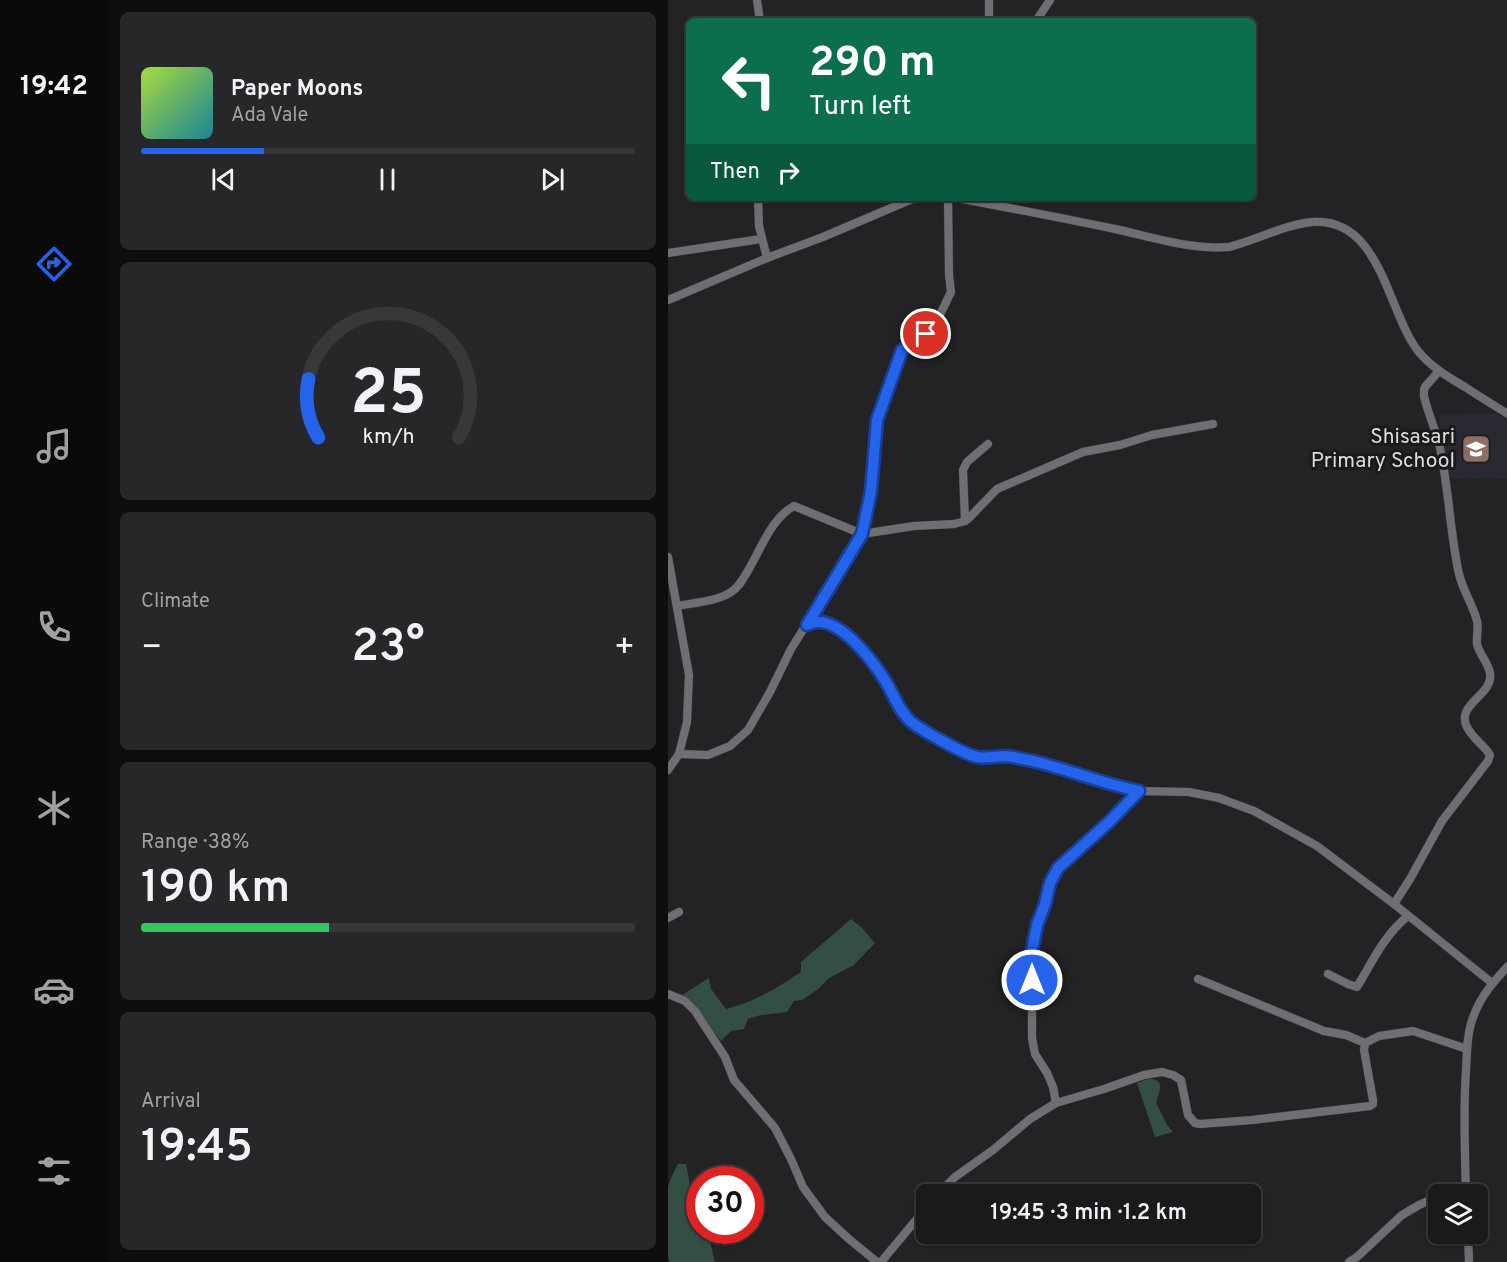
<!DOCTYPE html>
<meta charset="utf-8">
<style>
:root{--surface:#1a1a1c;--page:#272729;--text:#f1f3f6;--muted:#9fa1a3;--line:#38383b;--accent:#2563eb}
body{margin:0;font-family:Overpass,sans-serif;background:var(--page);color:var(--text);height:100vh;display:flex;flex-direction:column;font-size:22px;white-space:nowrap}
*{box-sizing:border-box;margin:0}
p{font-size:20px;color:var(--muted)}
.icon{flex:none;width:33px;height:33px;fill:none;stroke:currentColor;stroke-width:2;stroke-linecap:round;stroke-linejoin:round}
.map{position:relative;flex:1;overflow:hidden}
.panel{display:flex;flex-direction:column;gap:12px;padding:12px;background:#0e0e0f;width:560px}
.panel>*{flex:none}
.guide{position:absolute;left:18px;top:18px;width:570px;height:183px;border-radius:9px;box-shadow:0 2px 4px #0004,0 0 0 2px var(--line);background:#0b6e4f;color:#fff;overflow:hidden}
.controls{position:absolute;left:760px;top:1184px;display:grid;gap:12px}
.controls a{display:grid;place-items:center;width:60px;height:60px;border-radius:9px;background:var(--surface);box-shadow:0 2px 4px #0004,0 0 0 2px var(--line);font-size:30px}
.speed{position:absolute;left:18px;top:1166px;display:flex;gap:12px;font-size:30px;font-weight:700;text-align:center}
.speed>*{display:grid;place-content:center;width:78px;height:78px;border-radius:50%;background:var(--surface);box-shadow:0 2px 4px #0004,0 0 0 2px var(--line);line-height:1}
.speed .limit{border:9px solid #d22;background:#fff;color:#111}
.pin{position:absolute;display:grid;place-items:center;width:51px;height:51px;color:#fff;margin:-26px;border:3px solid #fff;border-radius:50%;box-shadow:0 2px 6px #0007}
.me{position:absolute;width:66px;margin:-33px;rotate:0deg;stroke-linejoin:round;filter:drop-shadow(0 0 4px #0008)}
.turn{display:flex;align-items:center;gap:21px;height:126px;padding:0 24px;font-size:27px}
.turn .icon{width:78px;height:78px;stroke-width:2.5}
.turn b{display:block;font-size:42px;line-height:51px}
.then{display:flex;align-items:center;height:57px;padding:0 24px;background:#0003;gap:12px;font-size:22px}
.big{font-size:45px;font-weight:600;line-height:1.1}
.panel .tile{flex:1;display:flex;flex-direction:column;justify-content:center;gap:9px;min-width:0;padding:0 21px;border-radius:9px;background:var(--page)}
.panel .dial{align-items:center;gap:0}
.dial svg{height:156px;overflow:visible;fill:none;stroke:var(--line);stroke-width:7;stroke-linecap:round;text-anchor:middle}
.dial text{fill:var(--text);stroke:none}
.song{display:flex;align-items:center;gap:18px}
.cover{width:72px;height:72px;border-radius:9px;background:linear-gradient(135deg,hsl(80 70% 55%),hsl(190 70% 35%))}
.played{height:6px;border-radius:3px;background:linear-gradient(90deg,var(--accent) 25%,var(--line) 25%)}
.keys{display:flex;justify-content:space-around;direction:ltr}
.heat{display:flex;justify-content:space-between;align-items:center;font-size:33px;direction:ltr}
.charge{height:9px;border-radius:4px;background:linear-gradient(90deg,#34c759 38%,var(--line) 0)}
.trip{position:absolute;left:248px;top:1184px;width:345px;height:60px;border-radius:9px;background:var(--surface);box-shadow:0 2px 4px #0004,0 0 0 2px var(--line);font-weight:600;line-height:60px;text-align:center}
main{display:flex;flex:1;min-height:0}
.tabs{display:flex;flex-direction:column;width:108px;justify-content:space-around;align-items:center;background:#0a0a0b;color:var(--muted)}
.tabs .icon{width:42px;height:42px}
.tabs .on{color:var(--accent)}
.tabs b{font-size:27px;color:var(--text)}
.map>svg:first-child{display:block}
</style>
<main>
<nav class="tabs">
<b>19:42</b>
<svg class="icon on" aria-label="directions" viewBox="0 0 24 24"><path d="M12 3l9 9-9 9-9-9zM9 14v-3h6M13 9l2 2-2 2"/></svg>
<svg class="icon" aria-label="music" viewBox="0 0 24 24"><path d="M9 18V5l10-2v13"/><circle cx="6" cy="18" r="3"/><circle cx="16" cy="16" r="3"/></svg>
<svg class="icon" aria-label="phone" viewBox="0 0 24 24"><path d="M5 4h4l2 5-3 2q2 4 5 5l2-3 5 2v4C11 20 4 13 5 4z"/></svg>
<svg class="icon" aria-label="climate" viewBox="0 0 24 24"><path d="M12 3v18M4 7l16 10M4 17L20 7"/></svg>
<svg class="icon" aria-label="car" viewBox="0 0 24 24"><path d="M5 17H2v-5l4-1 3-4h7l3 4 3 1v5h-3M9 17h6M6 11h13"/><circle cx="7" cy="17" r="2"/><circle cx="17" cy="17" r="2"/></svg>
<svg class="icon" aria-label="filters" viewBox="0 0 24 24"><path d="M4 7h16M4 17h16"/><circle cx="9" cy="7" r="2"/><circle cx="15" cy="17" r="2"/></svg>
</nav>
<section class="panel">
<div class="tile">
<div class="song"><i class="cover"></i><div><b>Paper Moons</b><p>Ada Vale</p></div></div>
<div class="played"></div>
<div class="keys"><svg class="icon" aria-label="previous" viewBox="0 0 24 24"><path d="M18 5L8 12l10 7zM5 5v14"/></svg><svg class="icon" aria-label="pause" viewBox="0 0 24 24"><path d="M8 5v14M16 5v14"/></svg><svg class="icon" aria-label="next" viewBox="0 0 24 24"><path d="M6 5l10 7-10 7zM19 5v14"/></svg></div>
</div>
<div class="tile dial"><svg viewBox="0 0 100 80">
<path d="M14 69A42 42 0 1 1 86 69"/>
<path d="M14 69A42 42 0 0 1 9 39" stroke="#2563eb"/>
<text x="50" y="56" font-size="32" font-weight="700">25</text>
<text x="50" y="72" font-size="11">km/h</text>
</svg></div>
<div class="tile"><p>Climate</p>
<div class="heat"><a>−</a><b class="big">23°</b><a>+</a></div>
</div>
<div class="tile"><p>Range · 38%</p><b class="big">190 km</b><div class="charge"></div></div>
<div class="tile"><p>Arrival</p><b class="big">19:45</b></div>
</section>
<div class="map">
<svg width="840" height="1262" viewBox="0 0 840 1262">
<rect width="100%" height="100%" fill="#232325"/>
<path fill="#292931" d="M827,413L839,419V478L782,479L770,414Z"/>
<g fill="#334e42">
<path d="M183,919L194,928L207,943L186,965L161,978L149,990L134,1000L126,1001L119,1012L93,1015L80,1019L76,1029L63,1031L53,1041L22,1002L14,995L41,978L43,989L58,1009C86,1002 109,988 133,972V962Z"/>
<path d="M480,1079C499,1079 491,1091 488,1103C494,1113 497,1124 505,1132L487,1137L469,1083Z"/>
<path d="M10,1164H18L21,1179L22,1197L31,1209L32,1230H39L47,1262H2L0,1257V1187L3,1178Z"/>
</g>
<g fill="none" stroke-linecap="round" stroke-linejoin="round">
<g stroke="#3e3e41" stroke-width="9">
<g id="minor">
<path d="M89,0L92,21"/>
<path d="M321,0V21"/>
<path d="M368,21L382,0"/>
<path d="M90,198L91,226L99,258"/>
<path d="M289,198C342,208 395,218 447,229C484,237 523,250 561,247C589,240 615,225 644,222C713,217 719,311 750,351C763,367 780,377 797,387C811,396 825,405 840,414"/>
<path d="M0,253L93,239"/>
<path d="M0,300L99,258L155,237L244,199L255,198"/>
<path d="M297,521L295,470L299,462L320,444"/>
<path d="M0,557L21,675L19,722L11,754L0,770"/>
<path d="M9,606C25,603 50,601 63,592C70,588 74,581 78,574C92,552 102,519 126,506L194,534L246,526L286,524L297,521L301,518L329,489L415,452L452,445L484,435L545,424"/>
<path d="M139,625L144,622L156,623L173,629L192,648L217,681L234,711L244,723L299,754L310,757L337,756L369,762L450,787L471,791L521,792L551,798L586,811L649,846L726,904L824,983"/>
<path d="M11,754L40,755L62,746L80,730L102,692L123,649L133,633L194,534L203,491L209,420L234,350L258,334L268,323L283,292L281,275L280,198"/>
<path d="M726,904L742,879L774,821L820,761L822,755C816,745 804,738 799,727C787,704 826,695 822,673C820,662 811,654 809,644C808,636 811,629 809,621C805,605 795,591 791,574C782,533 781,490 772,448C768,430 760,414 756,396V390L757,387L771,371"/>
<path d="M0,918L11,912"/>
<path d="M660,974L680,984L689,987C704,962 717,934 740,916"/>
<path d="M530,979L656,1031L678,1035L697,1043"/>
<path d="M0,994L17,1001L27,1011L57,1057L66,1080L107,1128L123,1159L135,1187L157,1217L181,1239L209,1262"/>
<path d="M388,1103L385,1087L379,1073L367,1054L364,1038V950L369,925L377,904L382,883L390,868L441,822L471,791"/>
<path d="M270,1194L287,1177L325,1150L362,1119L388,1103L436,1089L476,1075L494,1072L505,1075L513,1080L520,1115L527,1123L532,1124L584,1120L702,1106L705,1104V1100L696,1050L697,1043L711,1036L745,1031L799,1049"/>
<path d="M776,1194L798,1187"/>
<path d="M798,1194C797,1152 795,1111 798,1070C799,1052 799,1031 806,1015C813,996 826,981 840,966"/>
<path d="M800,1233L801,1262"/>
<path d="M213,1262L258,1208"/>
<path d="M681,1262L689,1257L734,1215L751,1205L771,1196"/>
</g>
</g>
<use href="#minor" stroke="#6f6f73" stroke-width="8"/>
</g>
<g fill="none" stroke-linecap="round" stroke-linejoin="round">
<g stroke="#184099" stroke-width="15">
<path id="route" d="M258,334L234,350L209,420L203,491L194,534L139,625C167,609 205,661 218,682C226,695 232,714 246,724C257,732 297,755 310,757C320,759 329,756 338,756C348,757 359,760 369,762C404,771 436,784 471,791L441,822L390,868L382,883L377,904L369,925L364,950V980"/>
</g>
<use href="#route" stroke="#2563eb" stroke-width="10"/>
</g>
<defs>
<g id="school-square" transform="scale(1.5)"><rect x="-9" y="-9" width="18" height="18" rx="4" fill="#8d6e63" stroke="#1a1a1c"/><path d="M0-5L7-2L0 1L-7-2ZM-4 1L0 2.5L4 1V4Q0 6-4 4Z" fill="#fff"/></g>
</defs>
<g fill-rule="evenodd">
<use href="#school-square" x="808" y="449"/>
</g>
<g text-anchor="middle" dominant-baseline="central" stroke-width="6" stroke-linejoin="round" paint-order="stroke">
<g font-size="21" fill="#dcdcde" stroke="#1a1a1c" text-anchor="end">
<text x="787" y="437">Shisasari<tspan x="787" dy="24">Primary School</tspan></text>
</g>
</g>
</svg>
<div class="controls">
<a><svg class="icon" aria-label="layers" viewBox="0 0 24 24"><path d="M12 4l9 5-9 5-9-5zM3 14l9 5 9-5"/></svg></a>
</div>
<div class="speed"><div class="limit">30</div></div>
<div class="pin" style="left:258px;top:334px;background:#d93025"><svg class="icon" aria-label="arrive" viewBox="0 0 24 24"><path d="M6 21V4h12l-3 4 3 4H6"/></svg></div>
<svg class="me" style="left:364px;top:980px" viewBox="-20 -20 40 40"><circle r="17" fill="#2563eb" stroke="#fff" stroke-width="3"/><path d="M0-11L8 9 0 5-8 9z" fill="#fff"/></svg>
<div class="trip">19:45 · 3 min · 1.2 km</div>
<div class="guide">
<div class="turn"><svg class="icon" aria-label="left" viewBox="0 0 24 24"><path d="M17 20v-9H6M10 6l-5 5 5 5"/></svg><div><b>290 m</b>Turn left</div></div>
<div class="then">Then<svg class="icon" aria-label="right" viewBox="0 0 24 24"><path d="M7 20v-9h11M14 6l5 5-5 5"/></svg></div>
</div>
</div>
</main>
